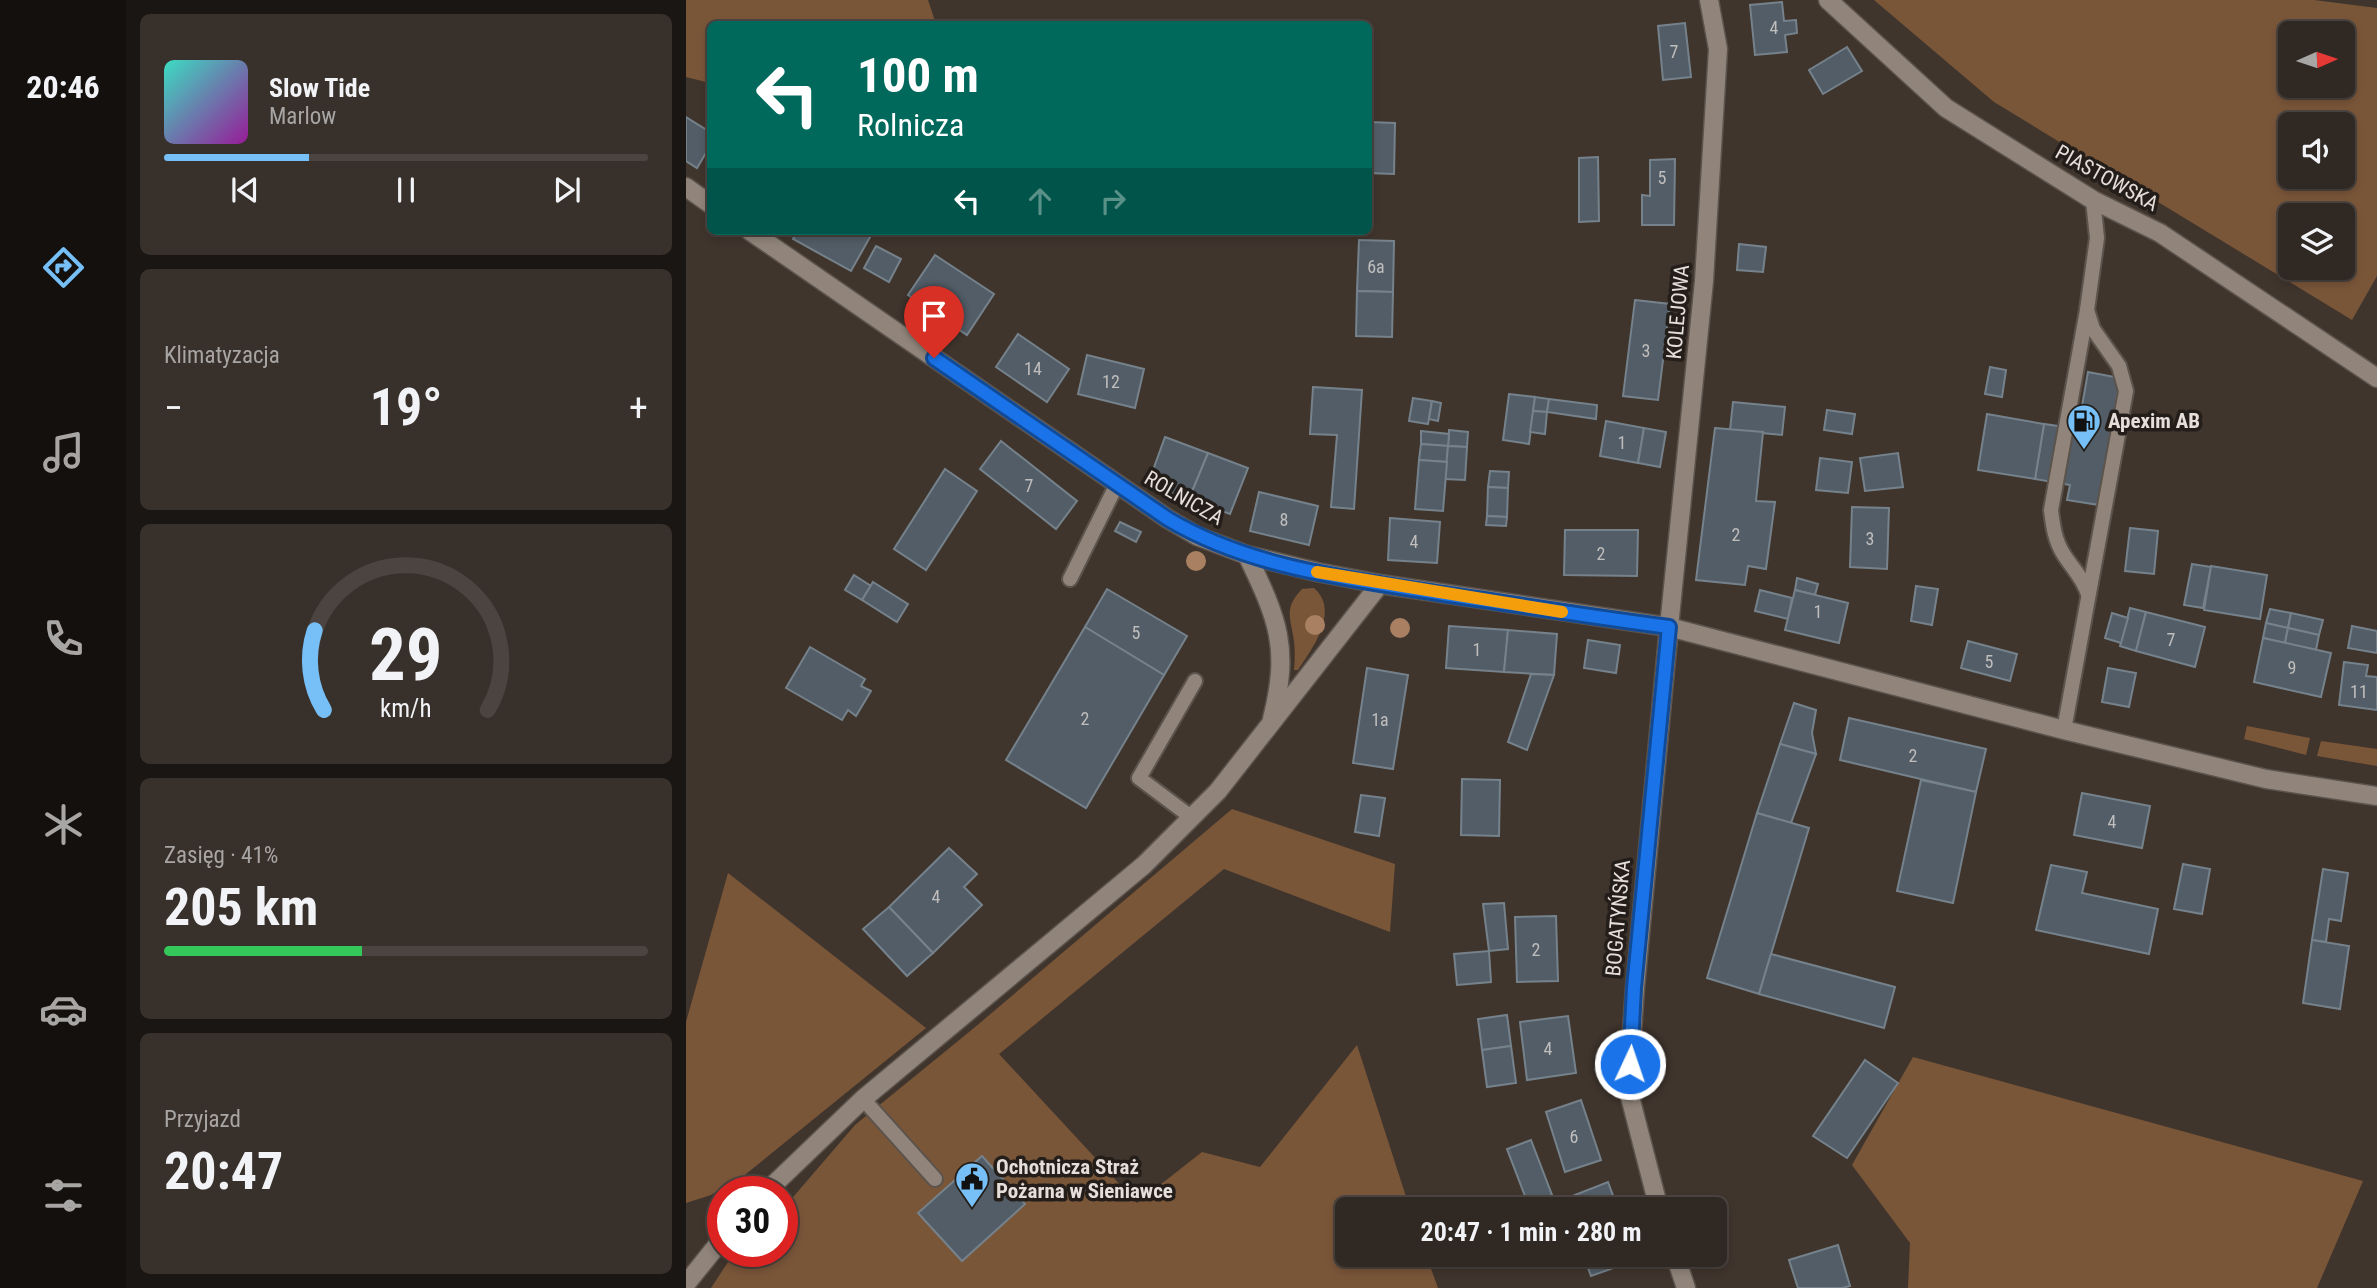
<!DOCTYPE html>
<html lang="pl">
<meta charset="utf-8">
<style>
:root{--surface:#302822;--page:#38302a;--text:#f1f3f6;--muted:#a8a6a5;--line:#4b4440;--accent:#76c0f7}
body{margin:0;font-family:"Roboto Condensed",sans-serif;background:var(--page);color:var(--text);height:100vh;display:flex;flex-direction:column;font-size:26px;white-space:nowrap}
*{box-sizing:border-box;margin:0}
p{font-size:23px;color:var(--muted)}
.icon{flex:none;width:38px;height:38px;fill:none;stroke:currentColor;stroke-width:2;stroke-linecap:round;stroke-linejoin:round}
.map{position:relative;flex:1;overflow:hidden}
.panel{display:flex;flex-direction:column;gap:14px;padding:14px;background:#1a1613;width:560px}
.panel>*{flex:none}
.top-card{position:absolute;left:21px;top:21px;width:665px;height:214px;border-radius:10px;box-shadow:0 4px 10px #0003,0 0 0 2px var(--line);background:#00695c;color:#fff;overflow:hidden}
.needle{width:46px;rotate:87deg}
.buttons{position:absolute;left:1592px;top:21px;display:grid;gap:14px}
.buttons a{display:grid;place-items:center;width:77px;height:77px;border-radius:10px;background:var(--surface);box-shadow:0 4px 10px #0003,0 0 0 2px var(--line);font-size:35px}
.speed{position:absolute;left:21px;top:1176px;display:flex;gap:14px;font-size:35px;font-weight:700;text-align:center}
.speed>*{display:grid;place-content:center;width:91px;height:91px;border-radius:50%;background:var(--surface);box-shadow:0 4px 10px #0003,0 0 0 2px var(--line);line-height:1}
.speed .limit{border:10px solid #d22;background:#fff;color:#111}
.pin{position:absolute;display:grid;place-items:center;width:60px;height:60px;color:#fff;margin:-72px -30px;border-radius:50% 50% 50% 0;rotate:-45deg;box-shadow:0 0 7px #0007}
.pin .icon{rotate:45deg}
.me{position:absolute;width:77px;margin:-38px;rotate:3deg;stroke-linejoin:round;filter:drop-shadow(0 0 5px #0008)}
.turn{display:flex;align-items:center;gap:24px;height:147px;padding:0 35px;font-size:32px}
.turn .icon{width:91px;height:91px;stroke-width:2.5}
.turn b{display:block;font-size:49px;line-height:60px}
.lanes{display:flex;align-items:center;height:66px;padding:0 35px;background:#0003;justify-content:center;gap:35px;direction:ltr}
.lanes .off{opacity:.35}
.big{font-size:52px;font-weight:700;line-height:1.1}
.panel .card{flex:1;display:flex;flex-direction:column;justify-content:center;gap:10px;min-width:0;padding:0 24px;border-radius:10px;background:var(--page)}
.panel .dial{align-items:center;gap:0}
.dial svg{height:182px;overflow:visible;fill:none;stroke:var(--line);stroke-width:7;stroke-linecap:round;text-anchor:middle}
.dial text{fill:var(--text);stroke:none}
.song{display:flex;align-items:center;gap:21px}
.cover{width:84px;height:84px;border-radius:10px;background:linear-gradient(135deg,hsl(170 70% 55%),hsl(300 70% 35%))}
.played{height:7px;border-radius:4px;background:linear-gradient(90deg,var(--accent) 30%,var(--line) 30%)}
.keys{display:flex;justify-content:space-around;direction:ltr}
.heat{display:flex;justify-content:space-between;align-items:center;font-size:38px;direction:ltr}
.charge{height:10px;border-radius:5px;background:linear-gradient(90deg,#34c759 41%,var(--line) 0)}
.trip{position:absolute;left:649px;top:1197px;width:392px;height:70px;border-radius:10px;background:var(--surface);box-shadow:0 4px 10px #0003,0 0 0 2px var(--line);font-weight:700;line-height:70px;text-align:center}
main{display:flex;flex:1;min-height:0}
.tabs{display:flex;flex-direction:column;width:126px;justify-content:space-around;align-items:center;background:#13100e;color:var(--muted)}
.tabs .icon{width:49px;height:49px}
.tabs .selected{color:var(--accent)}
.tabs b{font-size:32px;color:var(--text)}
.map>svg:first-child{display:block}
</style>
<main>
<nav class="tabs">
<b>20:46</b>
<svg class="icon selected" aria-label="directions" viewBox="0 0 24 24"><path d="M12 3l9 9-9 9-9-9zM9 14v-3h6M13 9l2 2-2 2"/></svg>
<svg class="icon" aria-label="music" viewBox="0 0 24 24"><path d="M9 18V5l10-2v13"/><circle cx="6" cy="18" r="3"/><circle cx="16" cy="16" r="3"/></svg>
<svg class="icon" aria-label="phone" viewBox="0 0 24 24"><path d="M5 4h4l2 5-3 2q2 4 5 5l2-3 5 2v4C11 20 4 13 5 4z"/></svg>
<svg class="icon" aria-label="climate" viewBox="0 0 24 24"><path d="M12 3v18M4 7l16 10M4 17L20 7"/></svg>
<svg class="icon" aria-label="car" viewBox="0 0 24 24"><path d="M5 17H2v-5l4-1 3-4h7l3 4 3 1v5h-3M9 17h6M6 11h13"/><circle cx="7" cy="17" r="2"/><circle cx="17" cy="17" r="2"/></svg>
<svg class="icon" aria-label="filters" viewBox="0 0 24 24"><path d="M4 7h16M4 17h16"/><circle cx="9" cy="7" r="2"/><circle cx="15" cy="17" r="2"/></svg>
</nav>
<section class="panel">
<div class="card">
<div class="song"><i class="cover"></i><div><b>Slow Tide</b><p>Marlow</p></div></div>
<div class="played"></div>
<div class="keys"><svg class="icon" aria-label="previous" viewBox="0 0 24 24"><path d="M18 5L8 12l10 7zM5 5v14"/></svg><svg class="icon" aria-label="pause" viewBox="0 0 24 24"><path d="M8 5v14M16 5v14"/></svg><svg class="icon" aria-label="next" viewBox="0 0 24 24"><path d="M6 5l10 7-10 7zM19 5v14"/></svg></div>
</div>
<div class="card"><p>Klimatyzacja</p>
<div class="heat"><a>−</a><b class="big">19°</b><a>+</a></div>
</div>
<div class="card dial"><svg viewBox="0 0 100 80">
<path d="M14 69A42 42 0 1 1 86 69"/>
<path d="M14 69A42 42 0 0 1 10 34" stroke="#76c0f7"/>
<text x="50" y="56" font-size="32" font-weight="700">29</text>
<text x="50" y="72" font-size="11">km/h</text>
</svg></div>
<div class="card"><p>Zasięg · 41%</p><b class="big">205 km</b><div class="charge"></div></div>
<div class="card"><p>Przyjazd</p><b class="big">20:47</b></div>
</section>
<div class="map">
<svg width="1691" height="1288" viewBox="0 0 1691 1288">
<rect width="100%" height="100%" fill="#40352d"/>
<g fill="#7a5639" fill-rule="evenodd">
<path d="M0,0H242L250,24H24V83L0,77Z"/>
<path d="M1188,0H1628L1691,8V276L1666,320L1308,102ZM1605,33H1657V86H1605ZM1605,124H1657V177H1605ZM1605,215H1657V268H1605Z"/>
<path d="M628,588C654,611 627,648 612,670H608C609,660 609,651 608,641C605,618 597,609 616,589Z"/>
<path d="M1561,726L1624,738L1620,755L1558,739Z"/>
<path d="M1635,741L1691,749V766L1631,756Z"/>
<path d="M546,809L709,864L704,932L538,869L313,1054L451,1203L516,1152L574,1167L671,1045L724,1209H662V1255H740L752,1288H25L44,1259L52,1251H96V1210L169,1125L288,1028Z"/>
<path d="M42,873L240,1028L60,1174L25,1195L0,1203V1022Z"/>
<path d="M1227,1057L1677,1181L1631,1288H1222L1224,1243L1166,1165Z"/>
</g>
<g fill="#525d67" stroke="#75828b" stroke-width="2">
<path d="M1096,2L1098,21L1110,20L1111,33L1099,35L1101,52L1069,55L1064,5Z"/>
<path d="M999,23L1005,77L977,80L972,26Z"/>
<path d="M1161,47L1176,71L1137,94L1123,70Z"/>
<path d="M0,117L24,132V146L11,168L0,161Z"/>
<path d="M682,122L709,123L708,174L682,173Z"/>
<path d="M912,157L913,221L893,222V158Z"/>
<path d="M989,159L988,225H956V195L964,196V160Z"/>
<path d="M112,231H174L184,237L165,271L107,239Z"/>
<path d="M673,240L708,241L707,292L671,291Z"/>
<path d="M1053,244L1080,247L1077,272L1051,270Z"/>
<path d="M190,246L215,259L203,282L178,268Z"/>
<path d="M249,255L308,294L281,335L222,295Z"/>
<path d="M671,291L707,292L706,337L670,336Z"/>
<path d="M949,300L984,304L972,400L937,396Z"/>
<path d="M332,334L383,369L361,402L310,367Z"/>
<path d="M401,355L458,369L449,408L392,394Z"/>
<path d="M1304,367L1320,370L1316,397L1299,394Z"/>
<path d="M1402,372L1434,378L1413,505L1381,500L1384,485L1349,479L1358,424L1392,429Z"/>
<path d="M627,387L676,390L668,509L645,507L651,435L624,434Z"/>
<path d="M823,394L849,397L843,444L817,440Z"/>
<path d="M849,397L863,399L861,412L847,411Z"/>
<path d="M727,398L746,401L742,424L723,421Z"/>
<path d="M863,399L911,405L910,419L861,412Z"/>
<path d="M746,401L755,403L752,421L743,419Z"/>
<path d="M1047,402L1099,407L1096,435L1044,430Z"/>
<path d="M1141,410L1169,414L1166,434L1138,430Z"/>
<path d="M847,411L861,412L859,434L844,432Z"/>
<path d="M1301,414L1358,424L1349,479L1292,470Z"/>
<path d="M920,421L958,428L952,463L914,456Z"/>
<path d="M958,428L980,432L974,467L952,463Z"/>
<path d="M1029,428L1077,432L1070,501L1089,502L1080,569L1062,566L1059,585L1010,580Z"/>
<path d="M763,430L782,432L781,447L762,446Z"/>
<path d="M735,431L763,434L762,446L735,444Z"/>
<path d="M479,437L522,453L503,499L462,484Z"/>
<path d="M315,441L391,501L370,529L294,469Z"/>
<path d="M735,444L762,446L761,462L733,460Z"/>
<path d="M762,446L781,447L779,480L759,479Z"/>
<path d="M522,453L562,468L544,514L503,499Z"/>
<path d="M1212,453L1217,487L1179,491L1174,458Z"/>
<path d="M1134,458L1166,462L1162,493L1130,490Z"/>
<path d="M733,460L761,462L757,511L729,509Z"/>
<path d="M259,469L291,491L240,570L208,549Z"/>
<path d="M804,471L823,472L822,488L802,487Z"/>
<path d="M802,487L822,488L821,517L801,516Z"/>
<path d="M573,492L632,506L623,545L564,531Z"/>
<path d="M1166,507L1203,508L1201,569L1164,567Z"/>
<path d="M801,516L821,517L820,526L800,525Z"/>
<path d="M704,518L754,522L751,563L702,560Z"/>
<path d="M434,522L455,532L450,542L429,531Z"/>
<path d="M1444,528L1472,531L1468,574L1439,571Z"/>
<path d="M879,530H952L951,576L878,575Z"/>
<path d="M1506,564L1525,567L1517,608L1498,605Z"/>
<path d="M1525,566L1581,575L1574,619L1518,610Z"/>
<path d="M168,575L185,586L176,600L159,590Z"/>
<path d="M1111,578L1132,584L1129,595L1109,590Z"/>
<path d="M187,582L222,604L211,622L176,600Z"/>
<path d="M1230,586L1252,589L1246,625L1225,621Z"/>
<path d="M421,589L501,636L478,675L399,627Z"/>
<path d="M1074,590L1106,598L1102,619L1069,611Z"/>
<path d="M1109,590L1162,603L1153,643L1099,630Z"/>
<path d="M1444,608L1460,612L1450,651L1434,646Z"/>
<path d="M1584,609L1605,613L1602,628L1580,623Z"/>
<path d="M1460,612L1519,627L1509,667L1450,651Z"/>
<path d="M1426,613L1442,618L1435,643L1419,638Z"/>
<path d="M1605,613L1637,620L1633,635L1602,628Z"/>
<path d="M1580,623L1602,628L1599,643L1577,638Z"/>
<path d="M763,626L822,630L818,672L760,668Z"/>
<path d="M1666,626L1691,631V653L1662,648Z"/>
<path d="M399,627L478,675L400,808L320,760Z"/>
<path d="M1602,628L1633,635L1630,650L1599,643Z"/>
<path d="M822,630L871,634L868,675L818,672Z"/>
<path d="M1577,638L1645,653L1635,697L1568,682Z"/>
<path d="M902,640L934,645L930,673L898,668Z"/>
<path d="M1282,641L1331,654L1324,681L1275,668Z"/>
<path d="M124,647L179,679L175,686L185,691L170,716L162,710L156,720L100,688Z"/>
<path d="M1658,662L1682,665L1680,676L1691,677V710L1653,705Z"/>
<path d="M681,668L722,675L707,769L667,763Z"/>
<path d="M1422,668L1450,673L1443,707L1416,702Z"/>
<path d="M845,674L868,675L841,750L822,742Z"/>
<path d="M1108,703L1130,710L1126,733L1130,754L1094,744Z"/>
<path d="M1163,718L1300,749L1290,792L1154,760Z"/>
<path d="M1094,744L1130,754L1105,823L1071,813Z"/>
<path d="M776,779L814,780L813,836L775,835Z"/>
<path d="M1235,780L1290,792L1267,903L1211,891Z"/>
<path d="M1396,793L1464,806L1456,848L1388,835Z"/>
<path d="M675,795L699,798L693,836L669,832Z"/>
<path d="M1071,813L1123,828L1073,994L1021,978Z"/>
<path d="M263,848L291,874L278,887L296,905L247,953L203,907Z"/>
<path d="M1497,864L1524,869L1516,914L1488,909Z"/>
<path d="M1365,865L1401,872L1396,893L1472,909L1463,954L1350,930Z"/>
<path d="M1637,869L1662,873L1655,921L1643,919L1640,942L1626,940Z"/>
<path d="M818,903L822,949L803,951L797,904Z"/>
<path d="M203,907L247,953L221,976L177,929Z"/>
<path d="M870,916L872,981L831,982L829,917Z"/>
<path d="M1626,940L1663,946L1654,1009L1617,1003Z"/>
<path d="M803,951L805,982L771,985L768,954Z"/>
<path d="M1085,954L1209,987L1198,1028L1073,994Z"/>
<path d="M821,1015L825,1046L796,1050L792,1019Z"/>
<path d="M882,1016L890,1073L841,1080L834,1022Z"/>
<path d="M825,1046L830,1083L801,1087L796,1050Z"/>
<path d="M1179,1060L1212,1083L1161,1158L1127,1136Z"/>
<path d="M895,1100L915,1160L879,1172L860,1112Z"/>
<path d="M845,1140L866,1195L842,1204L821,1149Z"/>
<path d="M296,1156L339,1204L276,1261L232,1213Z"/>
<path d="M922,1182L932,1209H880L876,1200Z"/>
<path d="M1152,1245L1164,1286L1156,1288H1112L1103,1260Z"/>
<path d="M897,1255H948L950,1260L905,1276Z"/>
</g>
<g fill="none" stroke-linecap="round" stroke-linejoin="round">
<g stroke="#5b534c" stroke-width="18">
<g id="service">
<path d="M384,579L431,484"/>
<path d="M1402,594C1397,578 1387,569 1378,555C1369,541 1367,527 1365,510L1401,310L1411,238L1407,200"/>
<path d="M1378,730L1440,391L1433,366L1407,329L1401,310"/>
<path d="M505,817L453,778L509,681"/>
<path d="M177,1099L249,1179"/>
</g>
</g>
<g stroke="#5b534c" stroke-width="21">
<g id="minor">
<path d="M1142,0L1260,108L1407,200L1474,233L1691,378"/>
<path d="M973,1209L942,1089L949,988L983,627"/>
<path d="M989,1255L1000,1288"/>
</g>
</g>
<g stroke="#5b534c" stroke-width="21">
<g id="tertiary">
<path d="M0,187L24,204"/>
<path d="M64,231L482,519L511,536L561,555L631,572L694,584L983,627L1378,730L1580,779L1691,796"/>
<path d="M561,555C592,620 604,647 586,719"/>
<path d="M983,627L1018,281L1032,49L1023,0"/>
<path d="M80,1192L177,1099L458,865L532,791L694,584"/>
<path d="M0,1284L37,1238"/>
</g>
</g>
<use href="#service" stroke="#91857b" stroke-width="14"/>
<use href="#minor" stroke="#91857b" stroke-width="18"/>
<use href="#tertiary" stroke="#91857b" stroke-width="18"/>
</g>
<g fill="#a98162">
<circle cx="510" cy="561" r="10"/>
<circle cx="629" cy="625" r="10"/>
<circle cx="714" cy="628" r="10"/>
</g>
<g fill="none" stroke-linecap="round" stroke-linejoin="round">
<g stroke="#114b97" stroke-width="18">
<path id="route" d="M248,358L482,519C564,568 664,579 757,594C832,605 907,617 983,627L948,988L944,1064"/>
</g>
<use href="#route" stroke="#1a73e8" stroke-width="12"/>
<path stroke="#f59e0b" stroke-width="12" d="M631,572L876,612"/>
</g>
<defs>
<g id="fuel-pin" transform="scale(1.75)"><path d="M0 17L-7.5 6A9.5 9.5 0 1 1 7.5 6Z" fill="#76c0f7" stroke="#231e1a"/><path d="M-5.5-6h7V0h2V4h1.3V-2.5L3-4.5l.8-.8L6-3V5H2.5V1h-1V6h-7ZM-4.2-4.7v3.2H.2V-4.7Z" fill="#111"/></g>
<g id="civic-pin" transform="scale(1.75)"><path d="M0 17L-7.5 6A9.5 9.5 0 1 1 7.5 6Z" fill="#76c0f7" stroke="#231e1a"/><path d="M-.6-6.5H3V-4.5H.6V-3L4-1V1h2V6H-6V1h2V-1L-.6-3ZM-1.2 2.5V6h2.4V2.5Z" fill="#111"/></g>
</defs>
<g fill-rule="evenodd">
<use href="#fuel-pin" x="1398" y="421"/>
<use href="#civic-pin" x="286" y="1179"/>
</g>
<g text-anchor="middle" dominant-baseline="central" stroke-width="7" stroke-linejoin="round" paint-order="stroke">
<g font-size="18" fill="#c0bebc">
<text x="1088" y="27">4</text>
<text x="988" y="51">7</text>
<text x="976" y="177">5</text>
<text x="690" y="266">6a</text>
<text x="960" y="350">3</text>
<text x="347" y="368">14</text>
<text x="425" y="381">12</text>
<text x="936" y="442">1</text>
<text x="343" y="485">7</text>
<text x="598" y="519">8</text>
<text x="1050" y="534">2</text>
<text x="1184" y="538">3</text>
<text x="728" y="541">4</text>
<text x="915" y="553">2</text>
<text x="1132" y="611">1</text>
<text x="450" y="632">5</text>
<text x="1485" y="639">7</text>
<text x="791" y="649">1</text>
<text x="1303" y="661">5</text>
<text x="1606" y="667">9</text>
<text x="1673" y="691">11</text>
<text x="399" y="718">2</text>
<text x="694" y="719">1a</text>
<text x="1227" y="755">2</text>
<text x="1426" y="821">4</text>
<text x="250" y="896">4</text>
<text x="850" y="949">2</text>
<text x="862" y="1048">4</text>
<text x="888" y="1136">6</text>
</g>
<g font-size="21" fill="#e5ded9" stroke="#231e1a">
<text transform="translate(1421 178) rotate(29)">PIASTOWSKA</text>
<text transform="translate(992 312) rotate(-85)">KOLEJOWA</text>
<text transform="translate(498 498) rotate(30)">ROLNICZA</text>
<text transform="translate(932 918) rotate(-85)">BOGATYŃSKA</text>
</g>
<g font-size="21" font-weight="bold" fill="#e5ded9" stroke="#231e1a" text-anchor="start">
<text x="1422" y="421">Apexim AB</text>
<text x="310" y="1167">Ochotnicza Straż<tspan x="310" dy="24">Pożarna w Sieniawce</tspan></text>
</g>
</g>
</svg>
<div class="buttons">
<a><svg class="needle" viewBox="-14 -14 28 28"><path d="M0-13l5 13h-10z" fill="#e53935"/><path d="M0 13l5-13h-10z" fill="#a8a6a5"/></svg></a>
<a><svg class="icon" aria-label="sound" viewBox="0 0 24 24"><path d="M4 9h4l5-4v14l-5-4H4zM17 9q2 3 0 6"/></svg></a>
<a><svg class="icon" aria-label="layers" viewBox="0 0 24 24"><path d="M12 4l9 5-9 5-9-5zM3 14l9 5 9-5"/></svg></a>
</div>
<div class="speed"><div class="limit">30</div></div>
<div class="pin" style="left:248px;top:358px;background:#d93025"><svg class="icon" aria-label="arrive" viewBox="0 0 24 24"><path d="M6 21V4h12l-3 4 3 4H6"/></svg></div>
<svg class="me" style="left:944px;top:1064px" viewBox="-20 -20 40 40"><circle r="17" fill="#1a73e8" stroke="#fff" stroke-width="3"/><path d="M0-11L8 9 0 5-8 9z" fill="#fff"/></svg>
<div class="trip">20:47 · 1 min · 280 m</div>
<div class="top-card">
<div class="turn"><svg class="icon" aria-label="left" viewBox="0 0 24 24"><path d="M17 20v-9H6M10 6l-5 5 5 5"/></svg><div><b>100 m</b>Rolnicza</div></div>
<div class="lanes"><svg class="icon" aria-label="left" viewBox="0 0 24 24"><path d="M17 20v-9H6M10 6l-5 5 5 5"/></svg><svg class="icon off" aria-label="ahead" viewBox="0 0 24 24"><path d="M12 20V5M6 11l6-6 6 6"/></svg><svg class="icon off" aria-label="right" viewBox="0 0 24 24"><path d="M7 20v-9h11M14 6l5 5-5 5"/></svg></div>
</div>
</div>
</main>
